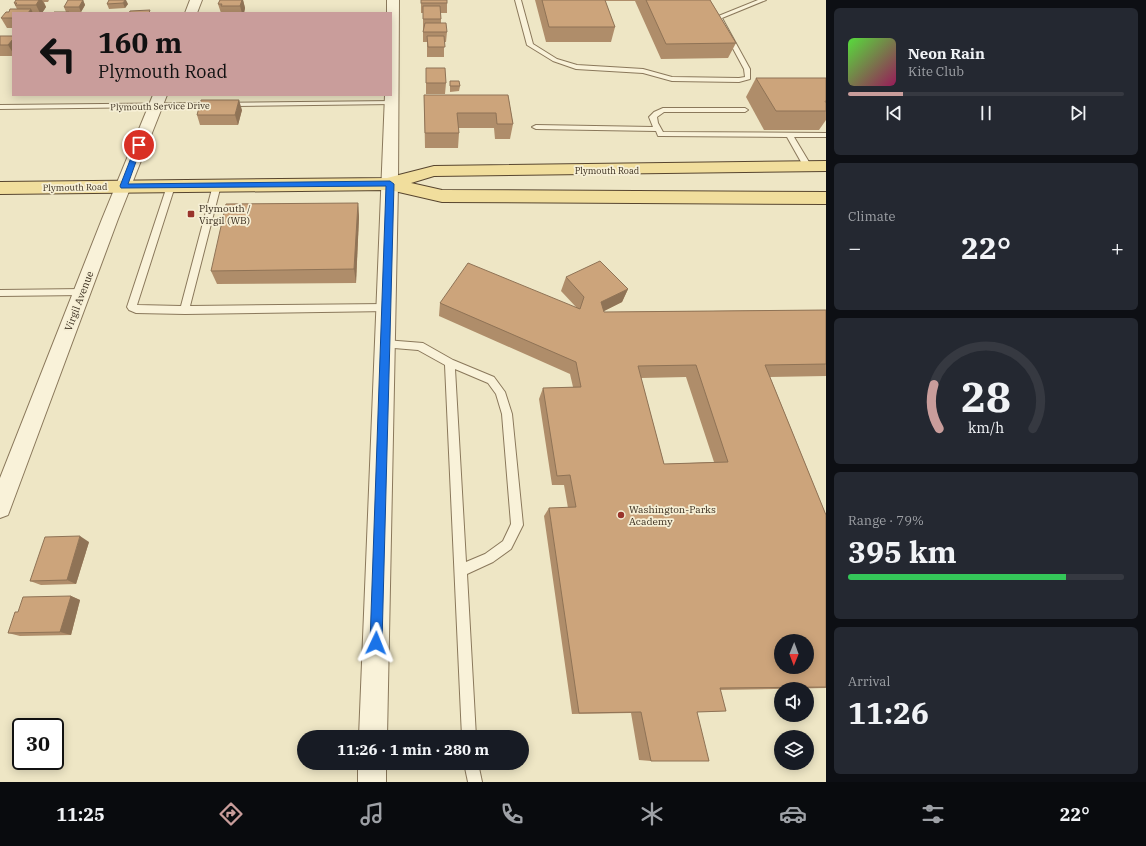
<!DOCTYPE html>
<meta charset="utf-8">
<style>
:root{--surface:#171b24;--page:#242831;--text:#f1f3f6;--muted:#9ea1a6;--line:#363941;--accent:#c99d9b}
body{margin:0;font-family:"IBM Plex Serif",serif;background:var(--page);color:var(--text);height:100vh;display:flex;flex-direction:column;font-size:15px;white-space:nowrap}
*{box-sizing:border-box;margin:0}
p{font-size:13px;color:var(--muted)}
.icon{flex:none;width:22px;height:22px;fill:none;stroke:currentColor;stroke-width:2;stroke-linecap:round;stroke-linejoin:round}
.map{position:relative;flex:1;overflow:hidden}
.side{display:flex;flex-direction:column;gap:8px;padding:8px;background:#0d0f14;width:320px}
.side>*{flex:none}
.guide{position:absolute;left:12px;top:12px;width:380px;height:84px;border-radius:0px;box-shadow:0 2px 10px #0003;background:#c99d9b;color:#111;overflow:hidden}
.needle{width:26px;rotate:181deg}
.buttons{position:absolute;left:774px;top:634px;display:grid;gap:8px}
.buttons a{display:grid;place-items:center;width:40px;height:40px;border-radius:50%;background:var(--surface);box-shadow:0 2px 10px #0003;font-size:20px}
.speed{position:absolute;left:12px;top:718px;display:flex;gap:8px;font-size:20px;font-weight:700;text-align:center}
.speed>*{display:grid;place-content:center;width:52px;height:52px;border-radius:50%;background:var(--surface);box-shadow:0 2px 10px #0003;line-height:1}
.speed .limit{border:2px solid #111;border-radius:6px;background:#fff;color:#111}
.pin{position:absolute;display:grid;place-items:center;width:34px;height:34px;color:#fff;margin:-17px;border:2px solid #fff;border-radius:50%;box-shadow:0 1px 4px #0007}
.me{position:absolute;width:44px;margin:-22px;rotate:2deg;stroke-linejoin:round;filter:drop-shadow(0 0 3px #0008)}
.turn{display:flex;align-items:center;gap:14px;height:84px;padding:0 20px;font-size:18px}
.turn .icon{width:52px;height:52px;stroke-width:2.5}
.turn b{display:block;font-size:28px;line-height:34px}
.big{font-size:30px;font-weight:800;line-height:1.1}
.side .widget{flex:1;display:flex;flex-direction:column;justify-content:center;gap:6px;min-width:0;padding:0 14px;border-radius:6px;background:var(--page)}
.side .dial{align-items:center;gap:0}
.dial svg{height:104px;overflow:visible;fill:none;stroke:var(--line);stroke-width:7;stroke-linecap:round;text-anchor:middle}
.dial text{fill:var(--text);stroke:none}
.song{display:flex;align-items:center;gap:12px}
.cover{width:48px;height:48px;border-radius:6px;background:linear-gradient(135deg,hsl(110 70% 55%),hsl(330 70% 35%))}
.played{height:4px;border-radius:2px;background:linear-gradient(90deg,var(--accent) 20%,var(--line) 20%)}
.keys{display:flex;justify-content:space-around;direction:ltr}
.heat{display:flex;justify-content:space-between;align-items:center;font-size:22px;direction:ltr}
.charge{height:6px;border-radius:3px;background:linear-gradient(90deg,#34c759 79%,var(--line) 0)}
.trip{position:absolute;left:297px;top:730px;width:232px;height:40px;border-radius:20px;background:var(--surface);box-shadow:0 2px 10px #0003;font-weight:800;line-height:40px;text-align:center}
.tab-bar{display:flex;height:64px;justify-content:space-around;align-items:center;background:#090b0e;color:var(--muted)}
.tab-bar .icon{width:28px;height:28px}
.tab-bar .active{color:var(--accent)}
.tab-bar b{font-size:18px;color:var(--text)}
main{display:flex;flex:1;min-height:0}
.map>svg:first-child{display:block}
</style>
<main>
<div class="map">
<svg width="826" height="782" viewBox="0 0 826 782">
<rect width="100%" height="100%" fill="#eee6c5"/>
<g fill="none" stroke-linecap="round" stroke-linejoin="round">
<g stroke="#8a785b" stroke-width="2">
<g id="lane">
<path d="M515,0H521L533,44L557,59L577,65L643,69L672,77L739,78L745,77L744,69L716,17L758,0H766L722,18L750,69V79L739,82L672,81L643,73L576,69L553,61L527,45Z"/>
<path d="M392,101L395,103L394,104L0,109V105Z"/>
<path d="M663,108H745L748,110L745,112H664L657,117L658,123L663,132L826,133V137H794L812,167L808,169H805L787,137L661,136H658L656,131L536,129L532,127L536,125L653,127L649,117L654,112Z"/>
<path d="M217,182L221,185L190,306L386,304L389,305L391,308L389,311L185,314L136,313L129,310L127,307L167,186L171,183L175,186L137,305L181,306L213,185Z"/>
<path d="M83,289L87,292L83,295L0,296V290Z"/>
<path d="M385,340L423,343L453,360L494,377L505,392L512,414L523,525L511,549L493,562L467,574L476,737H462L445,365L418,350L382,347L380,344L382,341ZM455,369L488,383L496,394L502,414L511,524L503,541L485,554L466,562Z"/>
<path d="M464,763H478L482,782H468Z"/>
</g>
</g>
<g stroke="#8a785b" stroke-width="2">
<g id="street">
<path d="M190,0H202L197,13H185Z"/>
<path d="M387,0H399L398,184L387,737H359L385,95H391V13H387Z"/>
<path d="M153,95H167L118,219L11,507L8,515L0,518V478L102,219Z"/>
<rect x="358" y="763" width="28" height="19"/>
</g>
</g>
<g stroke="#57452f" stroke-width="2">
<path id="primary" d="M826,161V171L434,176L411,183L442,190L826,192V204L442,202L390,190L0,194V182L387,178L434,166Z"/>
</g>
<use href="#lane" fill="#f9f2d9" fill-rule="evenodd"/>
<use href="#street" fill="#f9f2d9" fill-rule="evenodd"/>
<use href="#primary" fill="#f1de9d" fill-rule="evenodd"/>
</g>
<g fill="#af8d6a" fill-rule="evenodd">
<path d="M16,0H49L48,2H44L46,7L42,13H13V28H7L1,18L9,12L17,9L14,3Z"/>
<path d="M83,0L85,5L81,12H66L64,7Z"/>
<path d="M109,0L128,4L125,8L109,9L107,4Z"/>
<path d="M220,0H243L245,8L244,13H221L218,4Z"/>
<path d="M421,0L447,3V13H441V23L447,32L446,42H444V57H427V42H423V13H421Z"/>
<path d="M535,0H710L736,43L728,58L661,59L635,1H605L615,27L611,42H546Z"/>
<rect x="0" y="36" width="13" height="20"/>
<path d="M426,68L446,83L445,94H426Z"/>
<path d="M756,78H826V120L819,130H764L746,97Z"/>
<path d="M450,81L460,86L459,91L450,92Z"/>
<path d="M424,95H508L513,124L510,139H495L494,128H458L459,133L458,148H425Z"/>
<path d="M242,110L238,125H200L197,115Z"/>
<path d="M358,203L359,217L356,283L217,284L211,271Z"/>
<path d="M566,277L628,289L622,302L604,311V312L826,310V376L770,377L826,515V688L720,690L726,711L697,712L651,761L639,760L631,713L572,714L544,516L549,508H568L564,485H552L539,399L543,388L573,387L570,374L439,316L440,303L576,307L561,291ZM686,377L714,462L664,464L641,378Z"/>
<path d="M89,542L76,584L41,585L30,581Z"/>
<path d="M71,596L80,600L71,635L20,636L8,633L18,612Z"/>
</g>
<g fill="#8f7356">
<path d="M39,0H42L46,7L42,13H40L36,5Z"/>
<path d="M83,0L85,5L81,12L79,7Z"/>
<path d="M125,0H126L128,4L125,8L123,3Z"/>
<path d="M241,0H243L245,8L244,13H242L240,6Z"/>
<path d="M31,9L33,13H28Z"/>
<path d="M13,39V53L8,45Z"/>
<path d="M239,100L242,110L238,125L235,115Z"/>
<path d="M358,203L359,217L356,283L354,269Z"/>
<path d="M628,289L622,302L596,315L601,302Z"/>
<path d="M80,536L89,542L76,584L67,580Z"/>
<path d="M71,596L80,600L71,635L60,632Z"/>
</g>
<g fill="#cca47b" stroke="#8f7356" fill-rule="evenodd">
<path d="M16,0H39L36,5H15L17,3H14Z"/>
<path d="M68,0H83L79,7H64Z"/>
<path d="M109,0H125L123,3L107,4Z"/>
<path d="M220,0H242L240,6H221L222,4H218Z"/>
<rect x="421" y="0" width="26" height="3"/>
<path d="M542,0H605L615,27H549Z"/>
<path d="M646,0H710L736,43L666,44Z"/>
<path d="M423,6H440L441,19H423Z"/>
<path d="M10,9H31L28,13H13V18H1L6,12H9Z"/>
<path d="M150,10L149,13H129L130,11Z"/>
<path d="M54,12H69L68,13H53Z"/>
<path d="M425,23H446L447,32H423Z"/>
<path d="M0,36H13V39L8,45H0Z"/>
<path d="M427,36H444L445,47H428Z"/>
<path d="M426,68H445L446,83H426Z"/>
<path d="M756,78H826V101H825L826,103V111H776Z"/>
<path d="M450,81H459L460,86H450Z"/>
<path d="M424,95H508L513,124H497L496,113H457L459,133H425Z"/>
<path d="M201,100H239L235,115H197Z"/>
<path d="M358,203L354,269L211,271L226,204Z"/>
<path d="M600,261L628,289L601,302L604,312L826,310V364L765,365L826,515V687L720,688L726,711L697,712L709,761H651L641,712L579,713L549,508L576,507L570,475L557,476L543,388L581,387L576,362L440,303L468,263L580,309L584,297L566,277ZM696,365L728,462L664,464L638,366ZM781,641H807V667H781Z"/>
<path d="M80,536L67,580L30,581L45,537Z"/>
<path d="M71,596L60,632L8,633L15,612H18L23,597Z"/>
</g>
<path fill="#1a73e8" stroke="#114b97" d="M139,143L142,145L128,184L390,181L394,184L382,643L380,647L376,648L372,647L370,643L386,186L121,188L120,186L136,145Z"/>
<g fill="#99342b" stroke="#f6efd5" stroke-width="1.5">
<rect x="187" y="210" width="8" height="8" rx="2"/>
<circle cx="621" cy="515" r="4"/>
</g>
<g text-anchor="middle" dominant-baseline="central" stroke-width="3.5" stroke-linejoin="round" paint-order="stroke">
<g font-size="9" fill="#3a2e1f" stroke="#f6efd5">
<text transform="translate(160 106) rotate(-1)">Plymouth Service Drive</text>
<text x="607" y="170">Plymouth Road</text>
<text transform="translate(75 187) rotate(-1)">Plymouth Road</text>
</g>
<g font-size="10" fill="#3a2e1f" stroke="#f6efd5" text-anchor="start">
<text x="199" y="208">Plymouth /<tspan x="199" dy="12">Virgil (WB)</tspan></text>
<text x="629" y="509">Washington-Parks<tspan x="629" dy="12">Academy</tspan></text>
</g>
<g font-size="10" fill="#3a2e1f" stroke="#f6efd5">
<text transform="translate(79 301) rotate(-69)">Virgil Avenue</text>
</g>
</g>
</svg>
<div class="buttons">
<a><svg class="needle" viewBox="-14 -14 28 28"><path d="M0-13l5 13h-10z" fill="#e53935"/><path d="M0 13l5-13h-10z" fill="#9ea1a6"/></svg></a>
<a><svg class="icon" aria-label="sound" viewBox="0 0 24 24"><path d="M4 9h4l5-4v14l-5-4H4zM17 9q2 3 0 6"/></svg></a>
<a><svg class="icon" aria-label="layers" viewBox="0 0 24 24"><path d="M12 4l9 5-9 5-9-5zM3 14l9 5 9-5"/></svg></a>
</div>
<div class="speed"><div class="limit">30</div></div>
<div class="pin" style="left:139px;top:145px;background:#d93025"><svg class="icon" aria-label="arrive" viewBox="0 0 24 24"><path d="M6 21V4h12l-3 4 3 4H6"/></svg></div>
<svg class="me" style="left:376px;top:643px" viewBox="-20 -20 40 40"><path d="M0-17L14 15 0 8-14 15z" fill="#1a73e8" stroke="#fff" stroke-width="4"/></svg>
<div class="trip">11:26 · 1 min · 280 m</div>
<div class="guide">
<div class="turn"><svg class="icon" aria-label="left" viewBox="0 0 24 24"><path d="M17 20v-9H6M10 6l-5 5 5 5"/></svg><div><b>160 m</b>Plymouth Road</div></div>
</div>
</div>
<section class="side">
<div class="widget">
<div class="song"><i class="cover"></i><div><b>Neon Rain</b><p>Kite Club</p></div></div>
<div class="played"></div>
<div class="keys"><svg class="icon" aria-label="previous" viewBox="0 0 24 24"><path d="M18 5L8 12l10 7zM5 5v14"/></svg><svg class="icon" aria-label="pause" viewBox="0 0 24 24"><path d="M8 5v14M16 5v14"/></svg><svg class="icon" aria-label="next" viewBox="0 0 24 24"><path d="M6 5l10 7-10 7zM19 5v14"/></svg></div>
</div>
<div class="widget"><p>Climate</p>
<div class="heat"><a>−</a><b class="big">22°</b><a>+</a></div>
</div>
<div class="widget dial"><svg viewBox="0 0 100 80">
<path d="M14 69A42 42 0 1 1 86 69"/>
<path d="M14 69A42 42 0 0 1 10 35" stroke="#c99d9b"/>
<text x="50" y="56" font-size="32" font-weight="700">28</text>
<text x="50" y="72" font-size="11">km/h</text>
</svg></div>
<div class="widget"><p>Range · 79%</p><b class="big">395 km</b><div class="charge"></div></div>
<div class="widget"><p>Arrival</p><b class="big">11:26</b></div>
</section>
</main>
<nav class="tab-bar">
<b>11:25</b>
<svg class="icon active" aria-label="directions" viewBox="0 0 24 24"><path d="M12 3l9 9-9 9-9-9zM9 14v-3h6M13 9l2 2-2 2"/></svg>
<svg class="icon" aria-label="music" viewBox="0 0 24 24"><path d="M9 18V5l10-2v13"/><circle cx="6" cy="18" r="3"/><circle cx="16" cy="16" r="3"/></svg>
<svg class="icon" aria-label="phone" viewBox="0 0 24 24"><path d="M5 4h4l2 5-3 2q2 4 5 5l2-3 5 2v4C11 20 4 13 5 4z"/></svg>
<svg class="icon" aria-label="climate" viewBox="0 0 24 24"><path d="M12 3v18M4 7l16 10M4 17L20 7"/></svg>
<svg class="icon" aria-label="car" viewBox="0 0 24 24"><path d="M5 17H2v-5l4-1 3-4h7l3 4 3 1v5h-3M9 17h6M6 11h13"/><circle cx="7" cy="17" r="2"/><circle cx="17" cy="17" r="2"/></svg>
<svg class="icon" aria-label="filters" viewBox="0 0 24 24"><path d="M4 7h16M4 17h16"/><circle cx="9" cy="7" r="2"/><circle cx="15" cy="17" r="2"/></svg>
<b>22°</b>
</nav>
